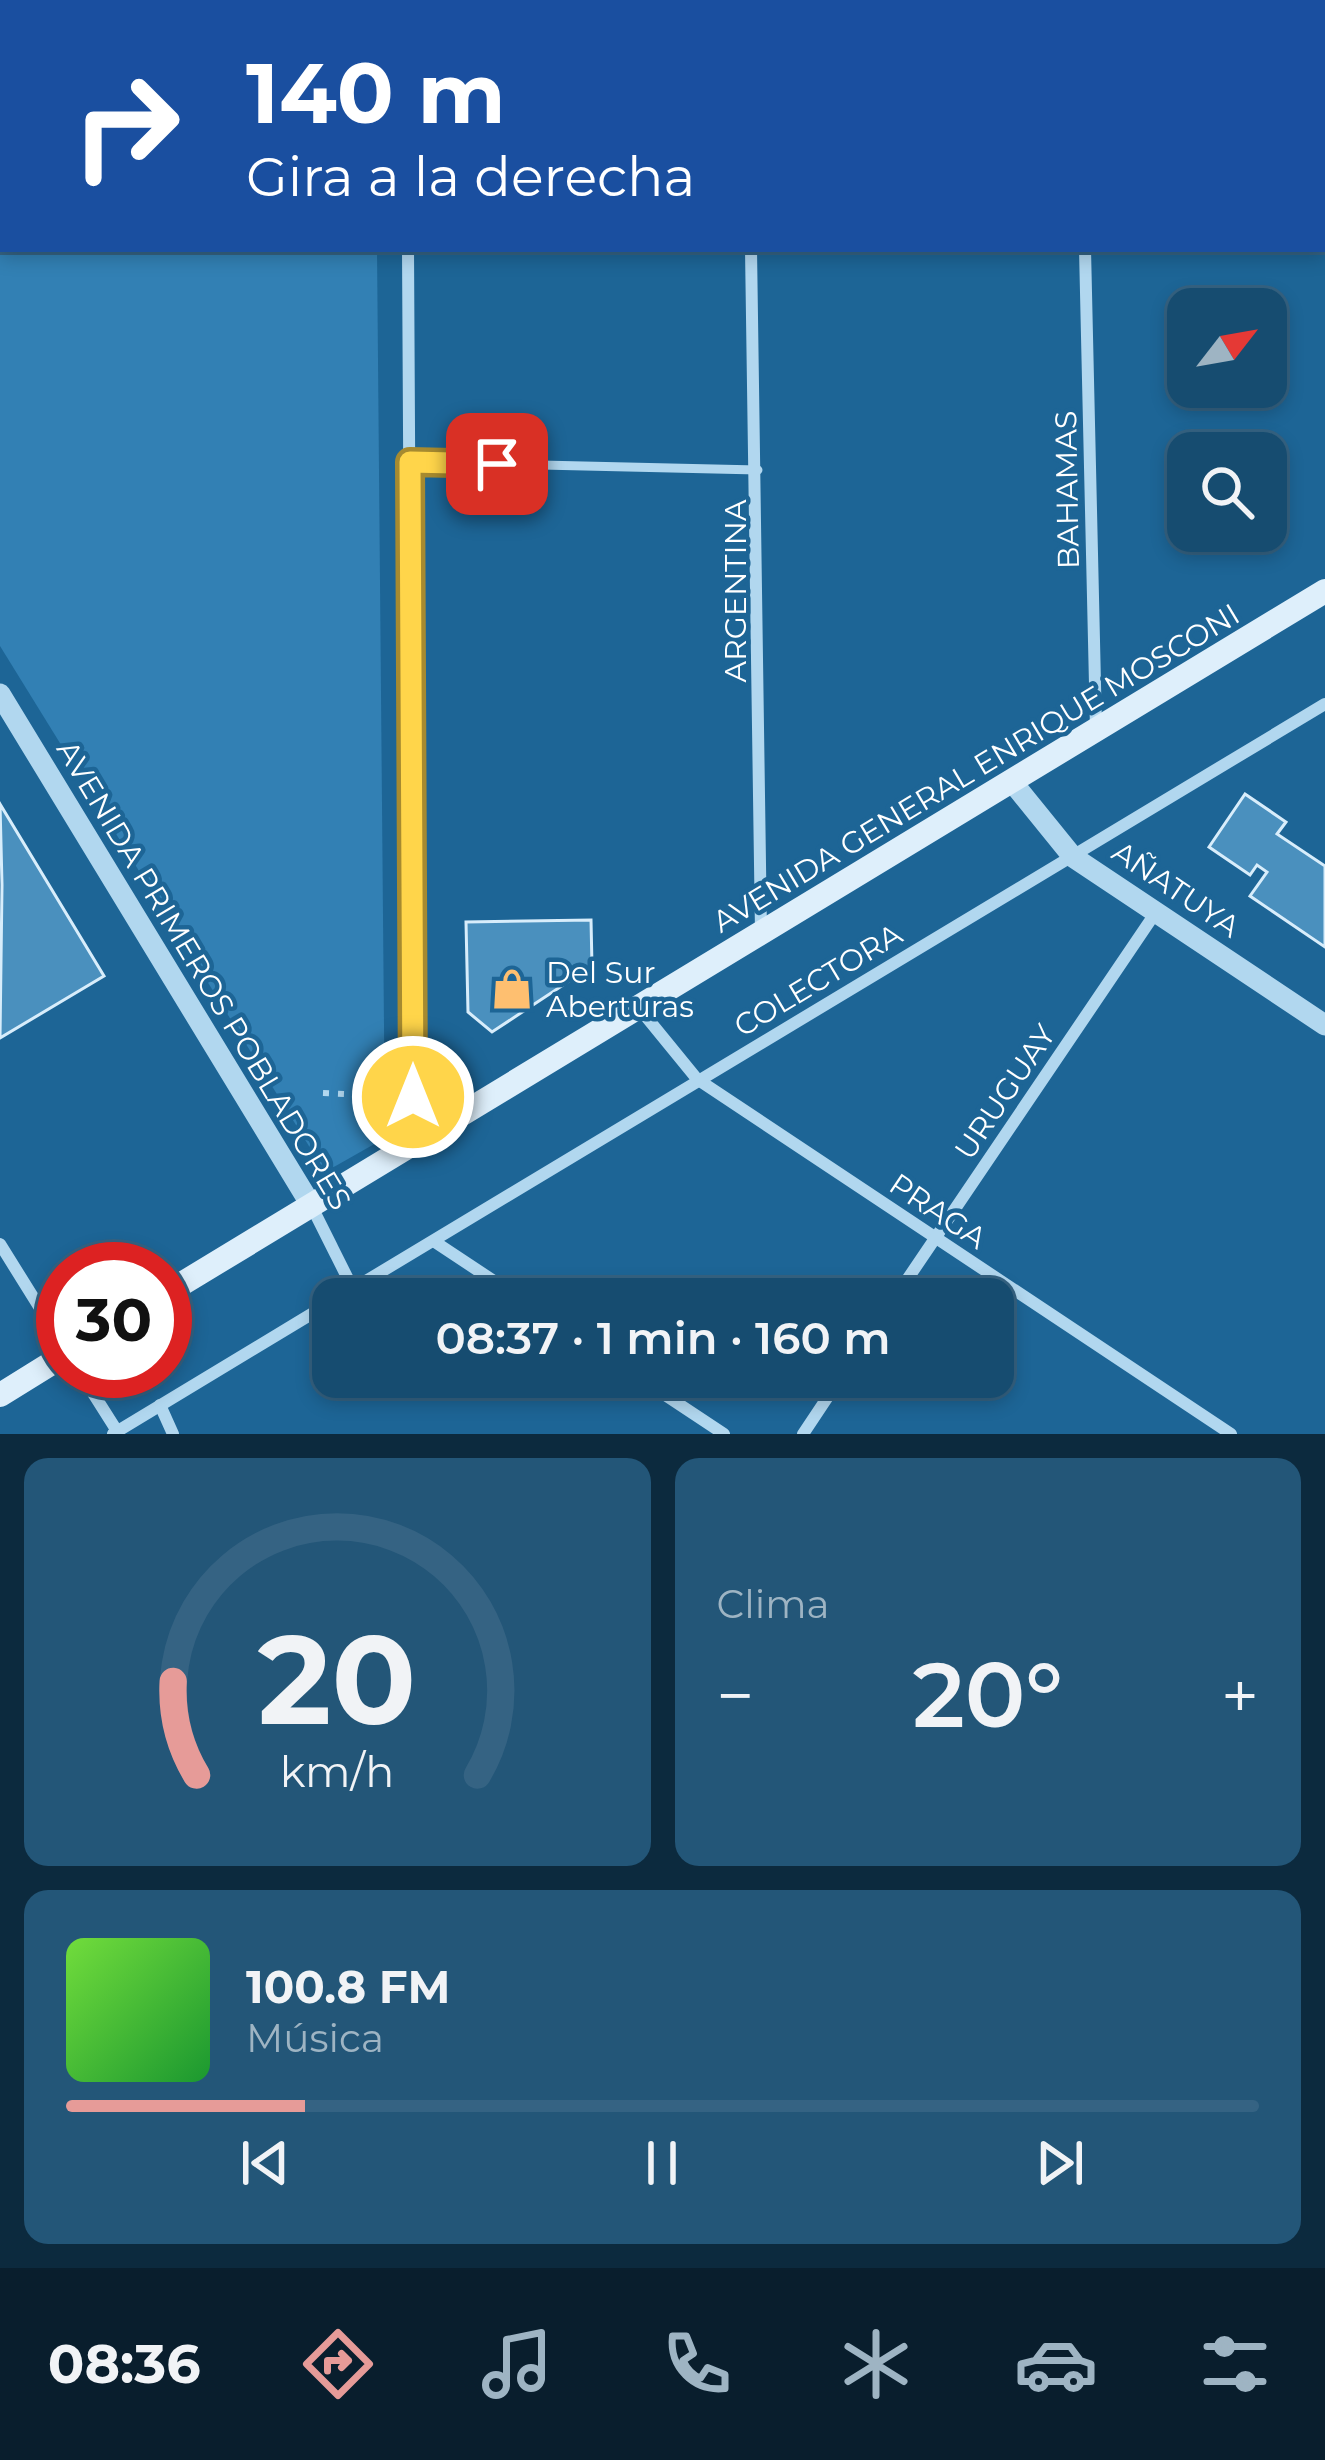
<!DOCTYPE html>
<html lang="es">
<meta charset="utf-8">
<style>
:root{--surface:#164c70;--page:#235678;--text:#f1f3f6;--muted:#9eb4c3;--line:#356383;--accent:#e69b98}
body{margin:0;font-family:Montserrat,sans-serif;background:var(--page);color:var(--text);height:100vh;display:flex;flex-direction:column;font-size:45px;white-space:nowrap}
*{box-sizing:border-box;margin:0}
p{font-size:39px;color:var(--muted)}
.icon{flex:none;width:66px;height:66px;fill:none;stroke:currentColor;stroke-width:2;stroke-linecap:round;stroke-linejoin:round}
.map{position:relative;height:1434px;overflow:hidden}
.details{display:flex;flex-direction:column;gap:24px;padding:24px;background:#0c2a3e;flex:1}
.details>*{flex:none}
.guide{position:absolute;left:0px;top:0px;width:1326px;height:252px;box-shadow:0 6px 18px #0003,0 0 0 3px var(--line);background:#1a4fa0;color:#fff;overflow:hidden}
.needle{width:78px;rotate:59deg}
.fabs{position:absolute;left:1167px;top:288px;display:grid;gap:24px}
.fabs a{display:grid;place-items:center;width:120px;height:120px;border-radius:24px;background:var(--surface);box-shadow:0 6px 18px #0003,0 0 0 3px var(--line);font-size:60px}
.speed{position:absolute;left:36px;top:1242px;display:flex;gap:24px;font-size:60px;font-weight:700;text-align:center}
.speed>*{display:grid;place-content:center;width:156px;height:156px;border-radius:50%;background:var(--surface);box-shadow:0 6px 18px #0003,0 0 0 3px var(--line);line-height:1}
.speed .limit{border:18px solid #d22;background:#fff;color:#111}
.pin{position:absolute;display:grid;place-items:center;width:102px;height:102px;color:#fff;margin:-51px;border-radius:24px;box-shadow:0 6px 18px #0006}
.me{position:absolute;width:132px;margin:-66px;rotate:0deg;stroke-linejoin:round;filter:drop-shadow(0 0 9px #0008)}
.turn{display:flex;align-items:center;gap:42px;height:252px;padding:0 48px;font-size:54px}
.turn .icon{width:156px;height:156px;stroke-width:2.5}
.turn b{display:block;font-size:84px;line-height:102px}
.big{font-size:90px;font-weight:600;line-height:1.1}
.details .card{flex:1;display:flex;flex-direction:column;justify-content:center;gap:18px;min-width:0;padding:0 42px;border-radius:24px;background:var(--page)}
.details .dial{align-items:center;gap:0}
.dial svg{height:312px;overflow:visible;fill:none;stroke:var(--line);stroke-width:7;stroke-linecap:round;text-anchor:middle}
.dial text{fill:var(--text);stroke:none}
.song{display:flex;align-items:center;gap:36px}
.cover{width:144px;height:144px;border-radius:18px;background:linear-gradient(135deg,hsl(100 70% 55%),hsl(130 70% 35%))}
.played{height:12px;border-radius:6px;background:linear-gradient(90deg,var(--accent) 20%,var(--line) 20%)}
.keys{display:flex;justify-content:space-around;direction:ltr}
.heat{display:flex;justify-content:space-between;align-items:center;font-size:66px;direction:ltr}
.details .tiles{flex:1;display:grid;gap:24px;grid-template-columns:1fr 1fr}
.card:last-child{grid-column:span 2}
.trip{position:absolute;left:312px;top:1278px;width:702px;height:120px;border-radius:24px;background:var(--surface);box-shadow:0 6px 18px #0003,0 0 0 3px var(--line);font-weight:600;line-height:120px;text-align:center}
.tabs{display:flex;height:192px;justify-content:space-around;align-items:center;background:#091e2d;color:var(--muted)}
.tabs .icon{width:84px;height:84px}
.tabs .current{color:var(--accent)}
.tabs b{font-size:54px;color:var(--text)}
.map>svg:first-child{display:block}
</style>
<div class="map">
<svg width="1325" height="1434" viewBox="0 0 1325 1434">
<rect width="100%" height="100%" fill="#1d6596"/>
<path fill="#3280b4" d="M10,249H377L385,1138L325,1172L0,646V255Z"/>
<g fill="#4a90be" stroke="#d8edfb" stroke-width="3">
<path d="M1245,794L1286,822L1277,834L1325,866V947L1250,896L1267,872L1257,865L1250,875L1209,847Z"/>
<path d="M0,804L104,976L0,1038L2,885Z"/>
<path d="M591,920L592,966L492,1032L468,1012L466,922Z"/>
</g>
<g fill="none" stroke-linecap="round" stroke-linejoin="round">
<path stroke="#b1d7ef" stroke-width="6" stroke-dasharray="6 9" stroke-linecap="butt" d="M323,1093L391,1096"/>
<path stroke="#b1d7ef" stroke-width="9" d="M410,462L758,470"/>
<g stroke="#b1d7ef" stroke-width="12">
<path d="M407,0V3"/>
<path d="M743,0V3"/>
<path d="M1079,0L1080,3"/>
<path d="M349,3L355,0"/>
<path d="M0,219L3,217"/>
<path d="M408,249L413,1142"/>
<path d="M751,249L761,932"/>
<path d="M1085,249L1096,728"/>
<path d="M639,1008L697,1079L1231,1434"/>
<path d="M311,1205L353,1289"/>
<path d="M435,1242L521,1299"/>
<path d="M0,1244L63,1345"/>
<path d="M336,1299L1325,704"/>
<path d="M894,1299L1156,912"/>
<path d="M79,1371L117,1431"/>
<path d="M638,1377L724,1434"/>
<path d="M160,1405L173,1434"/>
<path d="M113,1434L333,1301"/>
<path d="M803,1434L841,1377"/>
</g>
<g stroke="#b1d7ef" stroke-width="21">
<path d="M0,694L311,1205"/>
<path d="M1013,783L1073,857L1325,1025"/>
</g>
<g stroke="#deeffb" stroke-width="24">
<path d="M165,1294L1325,591"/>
<path d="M0,1395L63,1356"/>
</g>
</g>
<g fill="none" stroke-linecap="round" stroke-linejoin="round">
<g stroke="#a68a30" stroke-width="30">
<path id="route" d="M413,1097L410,462L497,464"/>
</g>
<use href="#route" stroke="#ffd54a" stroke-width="21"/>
</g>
<defs>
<g id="shop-bare" transform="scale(3.24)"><path d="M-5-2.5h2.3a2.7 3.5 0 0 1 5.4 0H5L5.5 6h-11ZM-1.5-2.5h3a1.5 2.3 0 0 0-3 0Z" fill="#febf70" stroke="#1d6596" stroke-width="2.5" paint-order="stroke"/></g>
</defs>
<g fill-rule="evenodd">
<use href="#shop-bare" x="512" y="989"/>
</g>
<g text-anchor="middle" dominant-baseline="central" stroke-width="9" stroke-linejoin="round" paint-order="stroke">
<g font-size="30" fill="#fff" stroke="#1d6596">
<text transform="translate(1067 490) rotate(-91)">BAHAMAS</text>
<text transform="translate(735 591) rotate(-90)">ARGENTINA</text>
<text transform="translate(976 768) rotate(-31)">AVENIDA GENERAL ENRIQUE MOSCONI</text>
<text transform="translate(1176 889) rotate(34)">AÑATUYA</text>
<text transform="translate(204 975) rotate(59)">AVENIDA PRIMEROS POBLADORES</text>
<text transform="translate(818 980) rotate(-31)">COLECTORA</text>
<text transform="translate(1005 1092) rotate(-56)">URUGUAY</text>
<text transform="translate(938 1211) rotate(34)">PRAGA</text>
</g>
<g font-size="30" fill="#fff" stroke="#1d6596" text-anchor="start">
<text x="546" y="972">Del Sur<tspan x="546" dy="34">Aberturas</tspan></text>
</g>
</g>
</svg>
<div class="fabs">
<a><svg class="needle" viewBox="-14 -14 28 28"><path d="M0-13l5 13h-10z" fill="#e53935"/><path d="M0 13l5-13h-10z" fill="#9eb4c3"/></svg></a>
<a><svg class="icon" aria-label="search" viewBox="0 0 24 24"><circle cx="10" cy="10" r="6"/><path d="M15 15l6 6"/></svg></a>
</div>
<div class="speed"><div class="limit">30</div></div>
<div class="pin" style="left:497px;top:464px;background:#d93025"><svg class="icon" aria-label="arrive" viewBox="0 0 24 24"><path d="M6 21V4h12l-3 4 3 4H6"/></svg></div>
<svg class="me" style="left:413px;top:1097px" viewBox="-20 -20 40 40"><circle r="17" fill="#ffd54a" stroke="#fff" stroke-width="3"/><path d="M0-11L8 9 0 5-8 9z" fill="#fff"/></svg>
<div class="trip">08:37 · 1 min · 160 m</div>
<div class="guide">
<div class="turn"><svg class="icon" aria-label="right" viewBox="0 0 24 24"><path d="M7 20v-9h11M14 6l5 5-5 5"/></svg><div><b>140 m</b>Gira a la derecha</div></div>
</div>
</div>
<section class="details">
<div class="tiles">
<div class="card dial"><svg viewBox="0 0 100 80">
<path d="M14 69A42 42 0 1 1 86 69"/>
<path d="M14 69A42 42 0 0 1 8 45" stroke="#e69b98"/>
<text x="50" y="56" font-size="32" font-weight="700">20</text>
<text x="50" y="72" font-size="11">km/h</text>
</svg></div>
<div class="card"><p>Clima</p>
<div class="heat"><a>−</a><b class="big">20°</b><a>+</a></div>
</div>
<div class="card">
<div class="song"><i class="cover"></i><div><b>100.8 FM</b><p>Música</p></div></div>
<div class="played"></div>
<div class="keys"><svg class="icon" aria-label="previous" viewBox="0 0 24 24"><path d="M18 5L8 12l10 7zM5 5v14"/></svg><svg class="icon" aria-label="pause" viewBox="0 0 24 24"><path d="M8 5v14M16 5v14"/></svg><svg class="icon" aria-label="next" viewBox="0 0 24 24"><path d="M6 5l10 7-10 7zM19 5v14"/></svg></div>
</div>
</div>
</section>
<nav class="tabs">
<b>08:36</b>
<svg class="icon current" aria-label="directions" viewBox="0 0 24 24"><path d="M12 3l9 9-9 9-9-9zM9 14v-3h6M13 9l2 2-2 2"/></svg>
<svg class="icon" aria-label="music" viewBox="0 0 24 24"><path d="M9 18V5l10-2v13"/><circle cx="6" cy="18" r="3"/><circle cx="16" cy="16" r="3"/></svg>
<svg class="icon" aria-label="phone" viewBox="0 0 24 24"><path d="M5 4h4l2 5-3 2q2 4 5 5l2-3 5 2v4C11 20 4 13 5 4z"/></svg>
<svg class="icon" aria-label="climate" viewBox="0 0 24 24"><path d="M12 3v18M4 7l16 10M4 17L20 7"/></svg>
<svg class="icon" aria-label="car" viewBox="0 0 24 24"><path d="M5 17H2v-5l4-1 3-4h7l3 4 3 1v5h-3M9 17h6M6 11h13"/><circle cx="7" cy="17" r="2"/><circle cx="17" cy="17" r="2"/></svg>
<svg class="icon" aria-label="filters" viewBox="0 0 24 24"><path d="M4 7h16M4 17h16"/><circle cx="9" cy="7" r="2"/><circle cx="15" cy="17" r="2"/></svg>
</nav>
